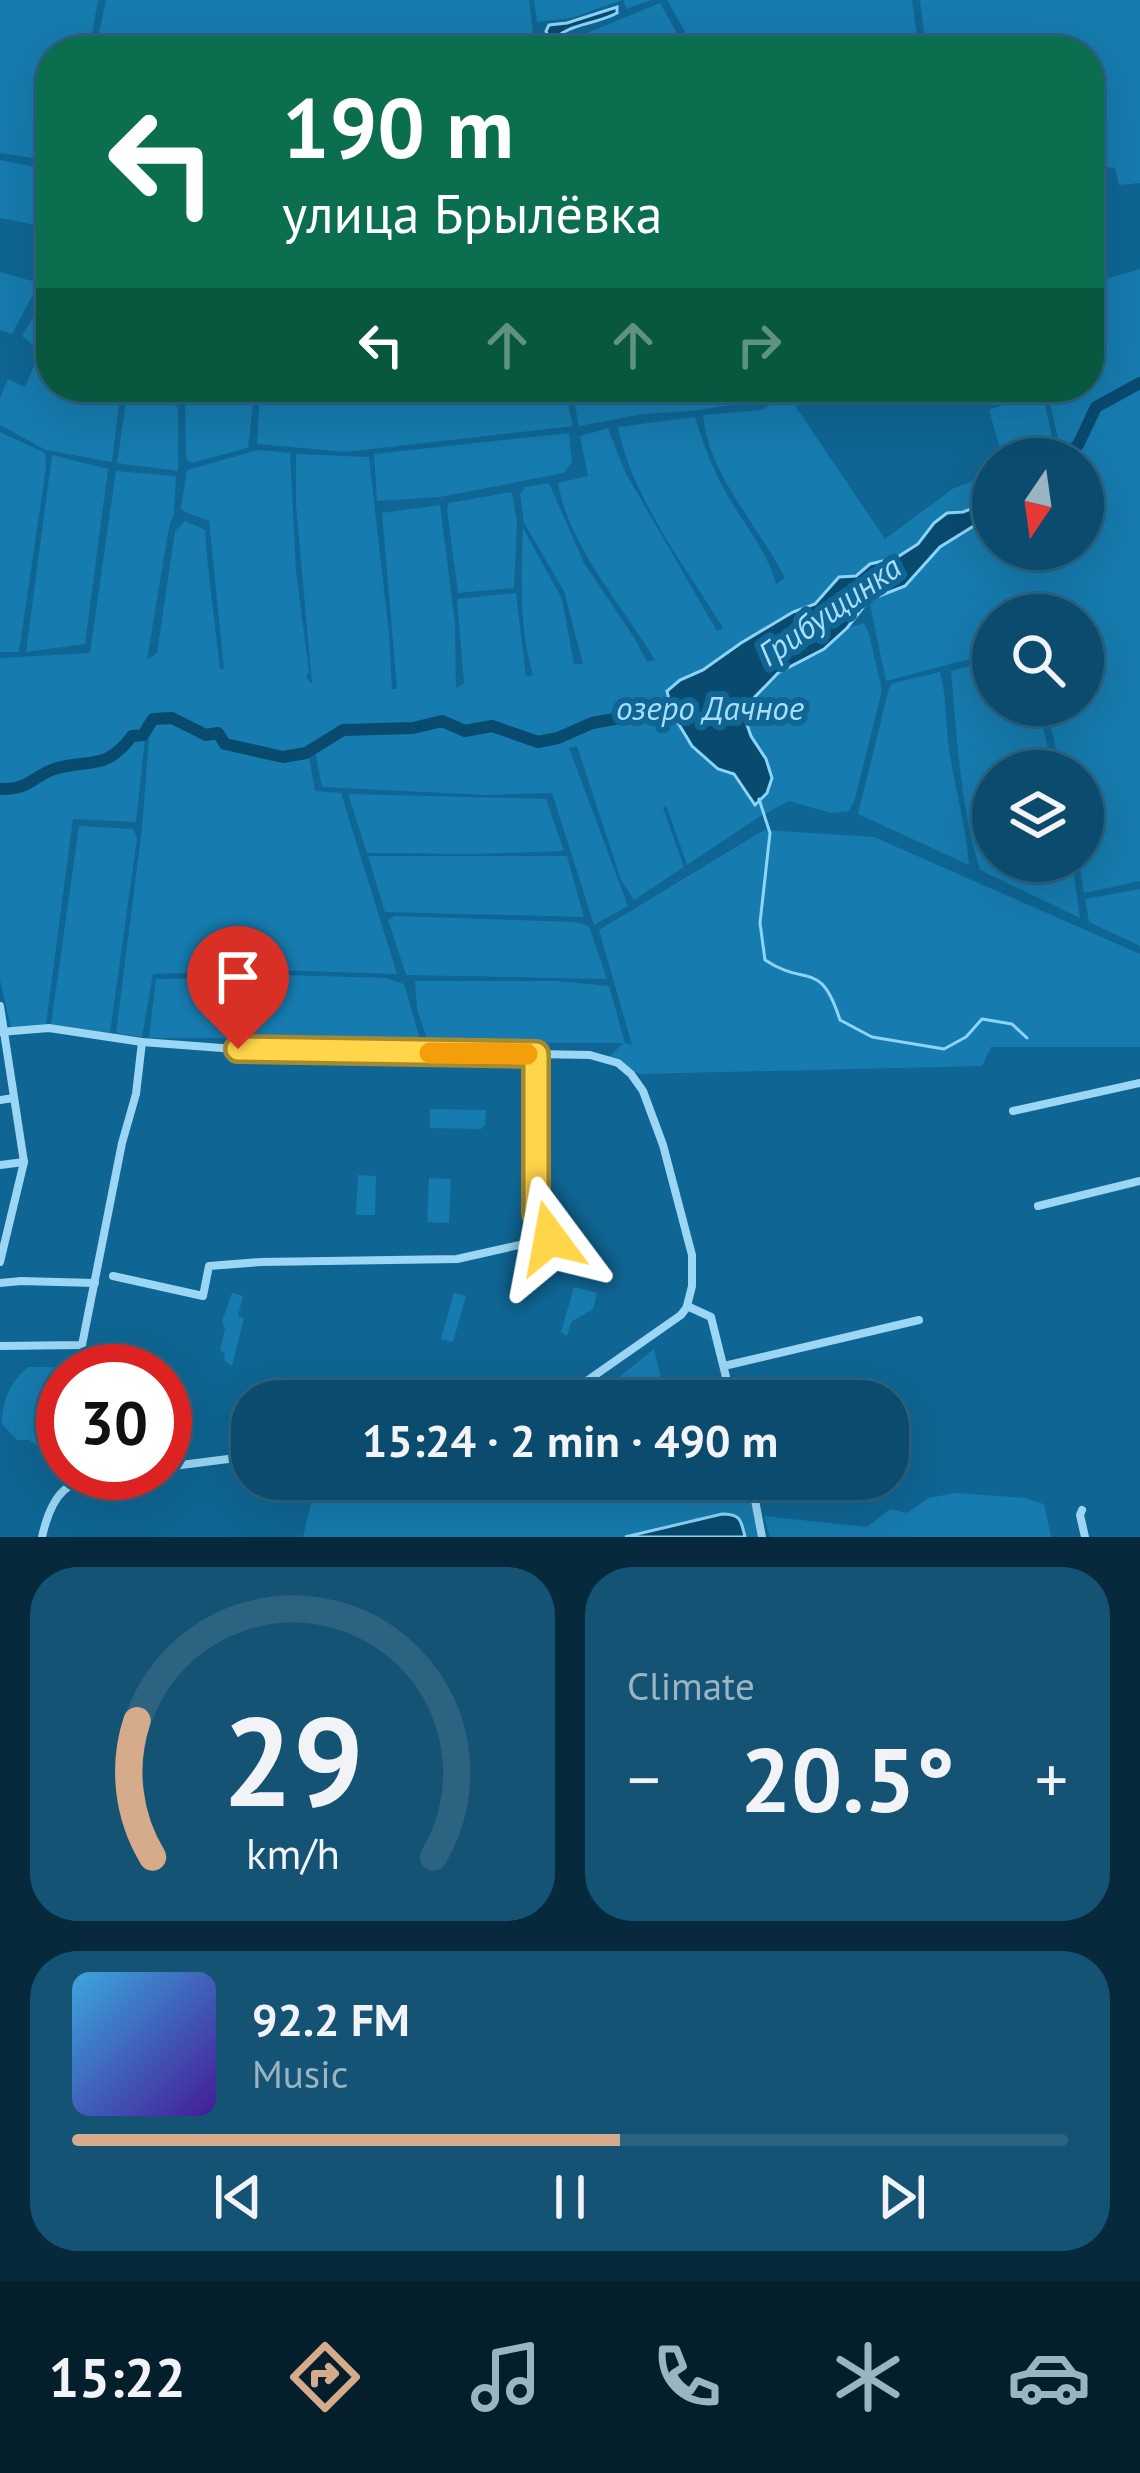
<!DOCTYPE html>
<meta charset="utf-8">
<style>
:root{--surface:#0b4c6e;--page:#145373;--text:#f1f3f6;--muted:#9ab4c2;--line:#2b6381;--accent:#d6ab8b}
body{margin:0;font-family:"PT Sans",sans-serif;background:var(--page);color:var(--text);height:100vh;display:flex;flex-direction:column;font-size:45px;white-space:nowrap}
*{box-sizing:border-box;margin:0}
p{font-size:39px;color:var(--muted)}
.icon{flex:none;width:66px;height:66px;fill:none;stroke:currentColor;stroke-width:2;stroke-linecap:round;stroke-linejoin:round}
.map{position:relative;height:1537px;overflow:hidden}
.sheet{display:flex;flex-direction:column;gap:30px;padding:30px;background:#062a3c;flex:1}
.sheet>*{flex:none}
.top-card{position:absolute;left:36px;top:36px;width:1068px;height:366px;border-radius:48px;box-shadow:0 12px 48px #0002,0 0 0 3px var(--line);background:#0b6e4f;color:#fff;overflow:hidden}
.needle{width:78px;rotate:193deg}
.tools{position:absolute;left:972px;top:438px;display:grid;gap:24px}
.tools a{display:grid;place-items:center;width:132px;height:132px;border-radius:50%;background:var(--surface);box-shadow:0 12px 48px #0002,0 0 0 3px var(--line);font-size:60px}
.speed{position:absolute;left:36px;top:1344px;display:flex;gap:24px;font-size:60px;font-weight:700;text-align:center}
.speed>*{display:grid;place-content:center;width:156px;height:156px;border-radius:50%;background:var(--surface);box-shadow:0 12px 48px #0002,0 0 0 3px var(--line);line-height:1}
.speed .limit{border:18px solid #d22;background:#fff;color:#111}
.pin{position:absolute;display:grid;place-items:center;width:102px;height:102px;color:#fff;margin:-123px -51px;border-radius:50% 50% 50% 0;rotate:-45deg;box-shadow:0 0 12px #0007}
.pin .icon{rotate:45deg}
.me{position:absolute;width:132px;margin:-66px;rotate:347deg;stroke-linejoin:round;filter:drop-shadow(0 0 9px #0008)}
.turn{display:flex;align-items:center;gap:42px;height:252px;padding:0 48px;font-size:54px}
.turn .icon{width:156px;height:156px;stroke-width:2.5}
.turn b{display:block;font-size:84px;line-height:102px}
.lanes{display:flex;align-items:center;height:114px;padding:0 48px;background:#0003;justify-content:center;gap:60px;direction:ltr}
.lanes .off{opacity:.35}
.big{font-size:90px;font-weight:700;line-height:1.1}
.sheet .card{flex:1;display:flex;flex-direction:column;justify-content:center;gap:18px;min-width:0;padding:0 42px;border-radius:48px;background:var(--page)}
.sheet .dial{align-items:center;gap:0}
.dial svg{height:312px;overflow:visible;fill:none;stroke:var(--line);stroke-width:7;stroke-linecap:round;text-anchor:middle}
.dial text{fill:var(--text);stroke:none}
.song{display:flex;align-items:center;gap:36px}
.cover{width:144px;height:144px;border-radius:18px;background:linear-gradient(135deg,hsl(200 70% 55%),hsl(260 70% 35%))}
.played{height:12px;border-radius:6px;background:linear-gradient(90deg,var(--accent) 55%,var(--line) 55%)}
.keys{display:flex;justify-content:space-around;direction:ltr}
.heat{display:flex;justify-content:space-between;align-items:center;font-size:66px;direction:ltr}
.sheet .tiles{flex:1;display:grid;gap:30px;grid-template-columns:1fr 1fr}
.card:last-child{grid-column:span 2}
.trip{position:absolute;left:231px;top:1380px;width:678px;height:120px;border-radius:48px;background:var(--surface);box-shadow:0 12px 48px #0002,0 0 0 3px var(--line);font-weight:700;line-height:120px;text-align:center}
.tab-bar{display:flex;height:192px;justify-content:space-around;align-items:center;background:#041e2c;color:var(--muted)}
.tab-bar .icon{width:84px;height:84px}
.tab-bar .on{color:var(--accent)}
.tab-bar b{font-size:54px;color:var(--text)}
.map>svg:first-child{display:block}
</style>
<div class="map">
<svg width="1140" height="1537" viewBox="0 0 1140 1537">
<rect width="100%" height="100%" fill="#0f6593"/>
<g fill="#167bae">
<path d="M0,0H98L89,51H51V161L0,153Z"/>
<path d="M106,0H529L535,51H95Z"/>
<path d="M534,0H651L626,9L623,0L571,18L537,22Z"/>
<path d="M667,0H912L919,51H696Z"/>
<path d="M920,0H1140V183L1119,185L1115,168L1089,165V51H926Z"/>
<path d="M660,3L687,51H560L556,40L582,35Z"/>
<path d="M0,160L51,170V228L0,218Z"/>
<path d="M1140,269V881L1084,893L1079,861H1083V771H1061L1046,705H1083V615H993V653L886,681L869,600L905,586L940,547L993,514V549H1083V459H1028L1058,438L1046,387H1089V284Z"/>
<path d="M0,272L39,283L12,334L0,330Z"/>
<path d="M51,287V353L34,346L22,336Z"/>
<path d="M38,356L51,361V387H121L112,462L46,450L0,425V398L8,379L25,387Z"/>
<path d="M168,387H255L248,448L191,463L186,458L185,401Z"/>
<path d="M265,387H477C406,399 336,404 265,387Z"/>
<path d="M504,387H564L573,426L346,452L257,444L260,392L319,403L394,405Z"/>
<path d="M571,387H769L771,399L691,411L643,414L579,426Z"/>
<path d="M1000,387H1041L1052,437L1023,459H1003L989,410L1003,405Z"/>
<path d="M128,389L152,394L162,393L178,408V471L117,463Z"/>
<path d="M788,395L885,539L954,488L993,474V504L990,502L963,512L947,514L934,523L918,544L896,558L870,564L856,576L839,577L815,604L793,612L741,643L703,670L680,680L718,769L734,774L754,804L766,759L751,736L745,719L748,704L778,673L824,649L847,628L864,623L869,634L882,690L855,799L849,811L831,813L789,801L759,817L687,865L666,805L663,808L684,867L634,900L621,880L577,746L569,748L628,906L594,925L552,793L485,795L322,787L314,746L307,745L315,791L341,793L397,974L270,970L153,974L142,1037L116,1033L142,828L149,736L145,739L136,822L73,819L46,1024L11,1028L0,980V658L90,653L116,471L176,476L174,513L169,527L147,660L157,653L175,531L185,521L205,530C208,576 215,622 220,669H224L209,521L185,512L181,508L187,470L258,450L290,453L296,571L309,671L306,677L312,684L296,505V454L369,457L389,633L392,689H397L382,513L440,505L455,624L456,688L464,684L457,599L516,593L526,676L533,675C519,628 521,577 523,528L562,599L574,664H583L564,591L524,523L520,494L525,487L549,483L584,563L635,639L647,662L655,660C623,606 569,547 558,483L588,476L580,436L608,428L625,472L717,631L723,628C685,566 632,498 618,427L695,417C703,444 714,473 729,498C745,525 768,553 776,584L785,578C759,526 709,476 703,415L761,410Z"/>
<path d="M0,432L45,453L46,467L19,652H0Z"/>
<path d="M569,433L572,462L564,473L440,497L377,501L374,454Z"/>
<path d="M52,455L108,469L85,644L26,652Z"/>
<path d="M512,492L517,523L514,588L458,593L447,509L449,503Z"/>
<path d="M993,660V705H1038L1053,771H993V861H1072L1080,918L980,870C960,805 957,738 951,671Z"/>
<path d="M940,672C947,698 945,723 949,749C955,788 966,826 969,865L858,814L889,688L893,683Z"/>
<path d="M348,794L546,799L564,851L475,854L367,853Z"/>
<path d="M79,826L133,829L137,838L110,1033L51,1024Z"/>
<path d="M764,830L874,837L1140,954V1047H991L982,1066L640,1074L607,1059L623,1043L428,1042L417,1009L415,981H557L609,986L625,1043L632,1045L599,930Z"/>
<path d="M368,856H567L584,917L385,912Z"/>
<path d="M1140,889V946L1089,922L1085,899Z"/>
<path d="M395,916L575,922L589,926L607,979L406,975L388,920Z"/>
<path d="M284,975L386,978L404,984L421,1042L244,1039L236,1011L237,978Z"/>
<path d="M231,978L229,1009L234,1038H149L156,979Z"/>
<path d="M430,1109L486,1110L485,1125L481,1129L430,1128Z"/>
<path d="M358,1175L376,1176L375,1215H356Z"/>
<path d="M429,1178L451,1179L449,1223L427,1222Z"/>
<path d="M574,1287L597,1293L593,1309L571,1322L567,1336L561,1332Z"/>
<path d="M232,1293L243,1296L238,1316L244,1318L232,1366L224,1360L225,1354L220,1350L225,1328L222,1321Z"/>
<path d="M454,1293L466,1296L453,1342L441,1339Z"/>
<path d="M654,1349L666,1399H726L727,1401H589Z"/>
<path d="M28,1367H53L63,1375L60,1434L53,1457L29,1440H17L2,1424C3,1398 9,1384 28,1367Z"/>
<path d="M317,1479H750L760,1537H303Z"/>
<path d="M956,1493L1025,1498L1044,1504L1051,1537H770L764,1516L867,1527L890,1509L907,1513L928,1498Z"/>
</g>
<g fill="#094a6f" stroke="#8cd5f8" stroke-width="3">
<path d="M617,7V13C595,25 568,23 551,42L546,31L549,25L567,23Z"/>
<path d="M991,501L993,514L940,547L905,586L869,600L847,628L824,649L778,673L748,704L745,719L751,736L766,759L772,778L767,793L755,805L734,774L718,769L692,746L672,713L667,691L680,680L703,670L741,643L793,612L815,604L839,577L856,576L870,564L896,558L918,544L934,523L947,513L963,512Z"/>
<path d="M722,1514C741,1514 741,1520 745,1537H625Z"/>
</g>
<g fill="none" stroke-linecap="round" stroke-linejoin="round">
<path stroke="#8cd5f8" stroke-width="3" d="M759,799L770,833L760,923L765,960C807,988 820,958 840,1020L872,1037L944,1049L966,1037L982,1019L1012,1024L1027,1038"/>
<g stroke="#094a6f" stroke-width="12">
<path d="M1059,459L1078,445L1096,407L1140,383"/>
<path d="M0,789C31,789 30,778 54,769C89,758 105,772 132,736L143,735L153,719L172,718L206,735L218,733L225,744L283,757L306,753L343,730L413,728L442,721L465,731L492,726L538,742L558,738L592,723L637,715L663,711L686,713"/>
</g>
<g stroke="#9bd6f4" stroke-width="8">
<path d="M0,1006L24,1162L0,1262"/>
<path d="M0,1032L49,1028L142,1042L235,1049L590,1055L618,1063L631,1074L643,1091L663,1145L692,1255V1286L687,1306"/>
<path d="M0,1100L14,1098"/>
<path d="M1013,1111L1140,1083"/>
<path d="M0,1165L24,1162"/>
<path d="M1038,1206L1140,1181"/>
<path d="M113,1276L203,1296L209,1266L261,1262L457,1259L550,1238L536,1214V1054"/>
<path d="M0,1283L21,1281L95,1283"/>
<path d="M687,1306L711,1317L732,1401"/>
<path d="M0,1346L82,1345L122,1143L136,1094L142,1042"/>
<path d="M724,1366L919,1320"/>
<path d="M558,1401L681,1315L687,1307"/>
<path d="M165,1467L252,1456"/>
<path d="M751,1479L762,1537"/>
<path d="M1082,1510L1080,1515L1085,1537"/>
<path d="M42,1537C52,1492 67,1479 112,1473"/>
</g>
</g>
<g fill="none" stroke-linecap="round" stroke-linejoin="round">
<g stroke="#a68a30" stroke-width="30">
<path id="route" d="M238,1049L536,1054V1214L550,1238"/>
</g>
<use href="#route" stroke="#ffd54a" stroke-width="21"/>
<path stroke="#f59e0b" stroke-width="21" d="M430,1053L527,1054"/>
</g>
<g text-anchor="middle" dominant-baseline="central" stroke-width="12" stroke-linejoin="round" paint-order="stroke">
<g font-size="33" font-style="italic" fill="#a7dffb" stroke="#0f6593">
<text transform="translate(829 610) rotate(-35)">Грибущинка</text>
<text x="710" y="707">озеро Дачное</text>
</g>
</g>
</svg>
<div class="tools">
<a><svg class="needle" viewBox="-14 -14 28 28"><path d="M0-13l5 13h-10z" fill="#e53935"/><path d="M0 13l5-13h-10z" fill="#9ab4c2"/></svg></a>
<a><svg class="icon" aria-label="search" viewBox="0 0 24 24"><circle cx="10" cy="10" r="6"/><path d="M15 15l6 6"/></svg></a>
<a><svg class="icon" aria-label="layers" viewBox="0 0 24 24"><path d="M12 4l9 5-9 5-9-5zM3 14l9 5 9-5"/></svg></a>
</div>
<div class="speed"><div class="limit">30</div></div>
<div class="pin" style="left:238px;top:1049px;background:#d93025"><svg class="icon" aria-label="arrive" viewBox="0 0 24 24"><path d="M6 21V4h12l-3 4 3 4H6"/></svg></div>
<svg class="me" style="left:550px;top:1238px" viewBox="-20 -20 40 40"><path d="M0-17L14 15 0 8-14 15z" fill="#ffd54a" stroke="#fff" stroke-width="4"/></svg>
<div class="trip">15:24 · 2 min · 490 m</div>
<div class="top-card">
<div class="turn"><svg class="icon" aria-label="left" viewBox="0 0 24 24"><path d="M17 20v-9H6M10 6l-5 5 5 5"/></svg><div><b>190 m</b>улица Брылёвка</div></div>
<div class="lanes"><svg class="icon" aria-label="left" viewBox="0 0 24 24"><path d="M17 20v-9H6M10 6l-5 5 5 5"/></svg><svg class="icon off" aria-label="ahead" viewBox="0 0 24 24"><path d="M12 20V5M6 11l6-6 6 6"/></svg><svg class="icon off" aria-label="ahead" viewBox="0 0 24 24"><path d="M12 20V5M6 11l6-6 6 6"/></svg><svg class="icon off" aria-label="right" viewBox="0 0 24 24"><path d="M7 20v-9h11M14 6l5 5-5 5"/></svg></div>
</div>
</div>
<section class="sheet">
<div class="tiles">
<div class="card dial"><svg viewBox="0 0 100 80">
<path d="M14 69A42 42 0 1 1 86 69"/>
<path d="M14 69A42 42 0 0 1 10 34" stroke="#d6ab8b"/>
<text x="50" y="56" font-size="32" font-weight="700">29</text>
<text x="50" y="72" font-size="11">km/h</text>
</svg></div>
<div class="card"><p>Climate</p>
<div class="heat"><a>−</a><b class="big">20.5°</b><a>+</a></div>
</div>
<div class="card">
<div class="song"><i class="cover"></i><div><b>92.2 FM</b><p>Music</p></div></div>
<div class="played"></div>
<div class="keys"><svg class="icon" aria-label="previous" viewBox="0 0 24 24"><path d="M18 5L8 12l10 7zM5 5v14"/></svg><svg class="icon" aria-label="pause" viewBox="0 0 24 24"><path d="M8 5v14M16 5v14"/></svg><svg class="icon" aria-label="next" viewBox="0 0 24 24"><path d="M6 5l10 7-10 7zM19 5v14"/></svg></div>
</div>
</div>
</section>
<nav class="tab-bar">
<b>15:22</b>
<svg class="icon on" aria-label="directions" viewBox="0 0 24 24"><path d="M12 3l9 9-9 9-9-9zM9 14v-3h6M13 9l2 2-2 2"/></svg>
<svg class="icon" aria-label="music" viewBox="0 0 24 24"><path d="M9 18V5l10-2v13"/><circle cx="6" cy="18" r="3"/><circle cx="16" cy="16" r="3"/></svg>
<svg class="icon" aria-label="phone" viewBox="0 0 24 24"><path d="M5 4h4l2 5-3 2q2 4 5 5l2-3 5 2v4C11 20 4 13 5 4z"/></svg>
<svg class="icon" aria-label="climate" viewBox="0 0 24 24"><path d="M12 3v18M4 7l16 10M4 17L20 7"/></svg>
<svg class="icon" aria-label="car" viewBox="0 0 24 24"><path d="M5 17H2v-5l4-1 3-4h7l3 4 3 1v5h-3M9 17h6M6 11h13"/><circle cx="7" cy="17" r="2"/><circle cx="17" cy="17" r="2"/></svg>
</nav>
